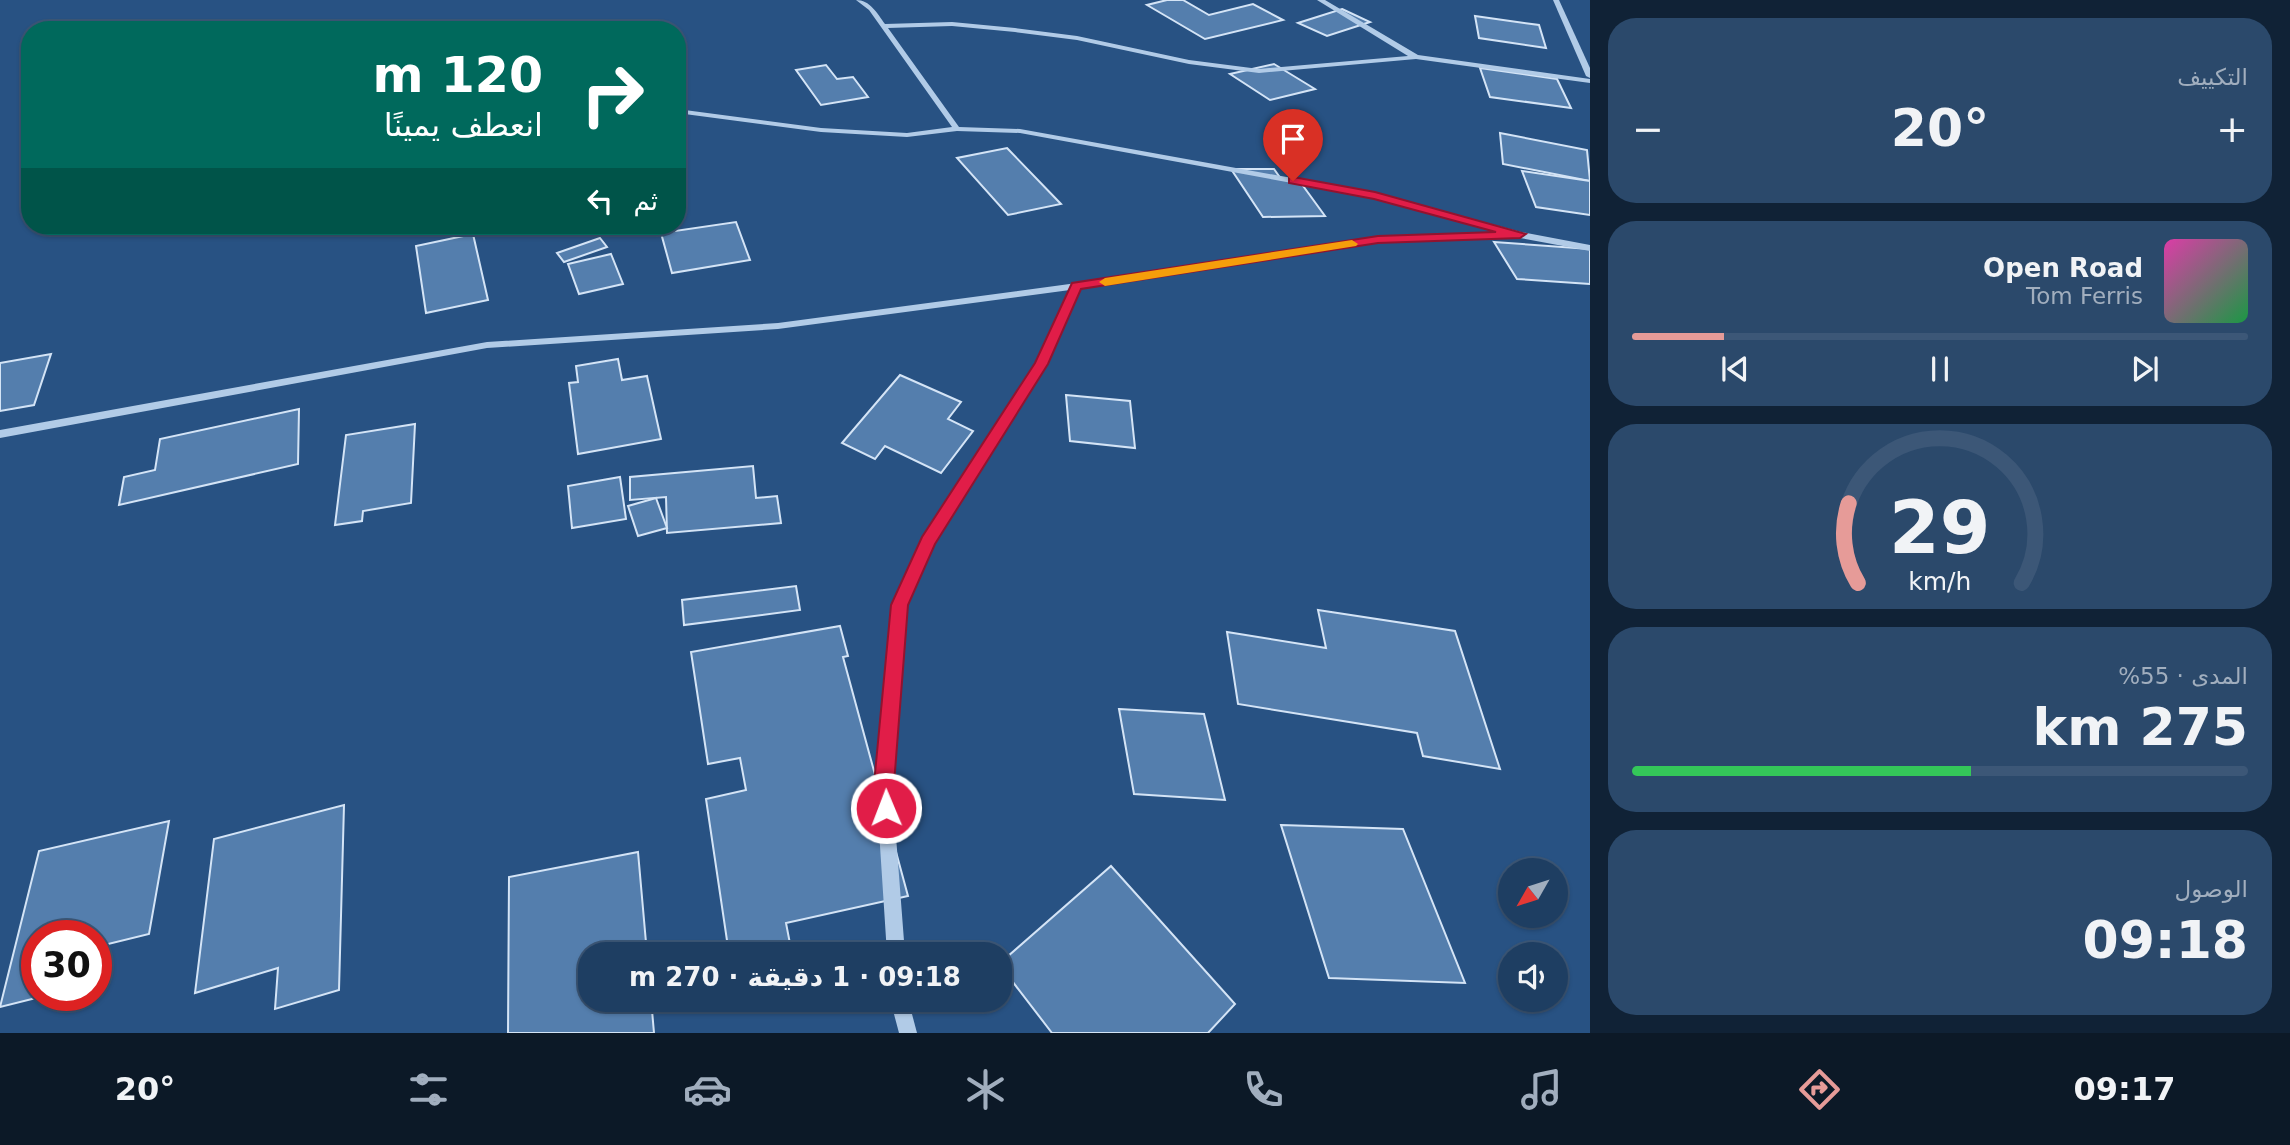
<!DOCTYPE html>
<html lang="ar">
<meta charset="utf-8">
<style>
:root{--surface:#1e3e62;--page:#2b496b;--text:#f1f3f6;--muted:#a1aebe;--line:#3c5777;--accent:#e69b98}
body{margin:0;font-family:"DejaVu Sans","Noto Sans Arabic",sans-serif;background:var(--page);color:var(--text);direction:rtl;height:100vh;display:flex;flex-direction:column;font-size:26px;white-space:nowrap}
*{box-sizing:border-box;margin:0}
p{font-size:23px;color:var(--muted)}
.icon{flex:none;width:38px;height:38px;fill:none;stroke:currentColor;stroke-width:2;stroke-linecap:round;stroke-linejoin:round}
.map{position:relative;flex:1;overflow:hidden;direction:ltr}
.sheet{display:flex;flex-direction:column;gap:18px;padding:18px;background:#102236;width:700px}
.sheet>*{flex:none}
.banner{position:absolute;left:21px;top:21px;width:665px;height:214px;border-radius:28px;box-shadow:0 2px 5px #0004,0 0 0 2px var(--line);direction:rtl;background:#00695c;color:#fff;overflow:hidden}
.needle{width:46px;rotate:231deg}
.controls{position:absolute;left:1498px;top:858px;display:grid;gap:14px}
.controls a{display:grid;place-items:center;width:70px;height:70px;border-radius:50%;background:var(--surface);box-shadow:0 2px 5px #0004,0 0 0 2px var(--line);font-size:35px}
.speed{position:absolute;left:21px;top:920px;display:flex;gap:14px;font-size:35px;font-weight:700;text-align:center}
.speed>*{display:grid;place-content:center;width:91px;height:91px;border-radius:50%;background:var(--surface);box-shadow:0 2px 5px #0004,0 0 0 2px var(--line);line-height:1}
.speed .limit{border:10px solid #d22;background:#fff;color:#111}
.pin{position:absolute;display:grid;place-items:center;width:60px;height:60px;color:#fff;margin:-72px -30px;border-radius:50% 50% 50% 0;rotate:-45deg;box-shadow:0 0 7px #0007}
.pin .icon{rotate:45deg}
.me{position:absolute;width:77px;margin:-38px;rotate:359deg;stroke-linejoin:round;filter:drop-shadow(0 0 5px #0008)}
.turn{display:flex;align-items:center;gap:24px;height:147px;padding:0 28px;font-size:32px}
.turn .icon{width:91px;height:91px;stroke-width:2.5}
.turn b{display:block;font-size:49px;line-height:60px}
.then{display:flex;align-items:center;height:66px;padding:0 28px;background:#0003;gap:14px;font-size:26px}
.big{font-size:52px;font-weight:600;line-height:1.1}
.sheet .widget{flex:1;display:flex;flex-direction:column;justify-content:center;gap:10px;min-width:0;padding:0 24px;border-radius:28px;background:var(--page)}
.sheet .dial{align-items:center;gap:0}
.dial svg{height:182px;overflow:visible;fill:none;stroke:var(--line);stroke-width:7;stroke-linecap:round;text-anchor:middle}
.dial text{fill:var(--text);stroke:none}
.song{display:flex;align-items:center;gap:21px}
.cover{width:84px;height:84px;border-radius:10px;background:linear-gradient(135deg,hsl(320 70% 55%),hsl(140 70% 35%))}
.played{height:7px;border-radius:4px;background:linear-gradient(90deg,var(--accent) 15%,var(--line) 15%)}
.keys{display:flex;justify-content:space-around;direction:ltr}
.heat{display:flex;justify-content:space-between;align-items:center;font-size:38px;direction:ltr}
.charge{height:10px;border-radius:5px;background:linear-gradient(90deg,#34c759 55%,var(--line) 0)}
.trip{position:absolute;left:578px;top:942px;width:434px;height:70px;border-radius:28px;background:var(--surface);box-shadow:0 2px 5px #0004,0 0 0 2px var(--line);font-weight:600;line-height:70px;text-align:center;direction:rtl}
.menu{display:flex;height:112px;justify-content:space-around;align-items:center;background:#0c1927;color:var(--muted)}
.menu .icon{width:49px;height:49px}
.menu .current{color:var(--accent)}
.menu b{font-size:32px;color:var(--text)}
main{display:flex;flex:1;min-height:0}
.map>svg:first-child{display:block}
</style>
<main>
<section class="sheet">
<div class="widget"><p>التكييف</p>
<div class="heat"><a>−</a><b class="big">20°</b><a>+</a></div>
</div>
<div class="widget">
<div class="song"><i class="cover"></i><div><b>Open Road</b><p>Tom Ferris</p></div></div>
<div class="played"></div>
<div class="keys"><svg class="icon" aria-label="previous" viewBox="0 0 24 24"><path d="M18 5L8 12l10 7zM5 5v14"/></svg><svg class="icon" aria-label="pause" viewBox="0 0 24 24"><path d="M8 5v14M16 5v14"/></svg><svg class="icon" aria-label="next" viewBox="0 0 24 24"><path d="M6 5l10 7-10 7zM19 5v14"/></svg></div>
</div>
<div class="widget dial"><svg viewBox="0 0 100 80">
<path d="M14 69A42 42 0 1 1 86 69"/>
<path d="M14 69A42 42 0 0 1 10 34" stroke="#e69b98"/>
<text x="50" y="56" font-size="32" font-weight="700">29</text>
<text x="50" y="72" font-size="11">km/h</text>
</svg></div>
<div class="widget"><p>المدى · 55%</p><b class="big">275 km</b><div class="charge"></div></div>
<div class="widget"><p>الوصول</p><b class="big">09:18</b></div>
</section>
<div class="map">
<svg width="1590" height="1033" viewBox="0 0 1590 1033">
<rect width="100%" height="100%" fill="#285283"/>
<g fill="#547ead" stroke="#d4e4f6" stroke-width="2">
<path d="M1167,0H1183L1209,15L1253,4L1283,20L1205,39L1147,5Z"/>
<path d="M1342,9L1370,22L1327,36L1298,23Z"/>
<path d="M1475,16L1539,25L1546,48L1479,38Z"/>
<path d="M649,22L653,30H613L612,28Z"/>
<path d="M1274,64L1315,89L1270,100L1230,74Z"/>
<path d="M826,65L837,79L853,77L868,97L821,105L796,70Z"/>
<path d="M1480,68L1557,79L1571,108L1490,97Z"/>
<path d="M1500,133L1587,150L1590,181L1503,164Z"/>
<path d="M1007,148L1061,204L1008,215L957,158Z"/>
<path d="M1231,169H1274L1281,179H1298L1325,216L1263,217Z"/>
<path d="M1522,171L1590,181V215L1536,207Z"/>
<path d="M736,222L750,260L672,273L661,233Z"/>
<path d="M473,234L488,300L426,313L416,246Z"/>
<path d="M600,238L607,247L564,262L557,253Z"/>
<path d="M1494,242L1590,249V284L1517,279Z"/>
<path d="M611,254L623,284L579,294L568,264Z"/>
<path d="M51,354L34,405L0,411V363Z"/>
<path d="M618,359L622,380L647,376L661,439L578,454L569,383L578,382L576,366Z"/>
<path d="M900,375L961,402L948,419L973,431L941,473L885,446L875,459L842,443Z"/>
<path d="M1066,395L1130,401L1135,448L1070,441Z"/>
<path d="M299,409L298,464L119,505L124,477L155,470L160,439Z"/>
<path d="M415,424L411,503L363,511L362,521L335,525L346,435Z"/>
<path d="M753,466L756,498L777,496L781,523L667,533L666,497L630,500V477Z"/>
<path d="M620,477L626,519L572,528L568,486Z"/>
<path d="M656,498L667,528L638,536L628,506Z"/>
<path d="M796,586L800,610L684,625L682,600Z"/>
<path d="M1318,610L1455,631L1500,769L1423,756L1417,733L1238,704L1227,632L1326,648Z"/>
<path d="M840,626L848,656L843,657L908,896L786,923L792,954H729L706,799L746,790L740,758L708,764L691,652Z"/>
<path d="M1119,709L1204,714L1225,800L1134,794Z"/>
<path d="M344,805L339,990L275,1009L278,968L195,993L214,839Z"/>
<path d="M169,821L149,934L96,947V936H37V996H44L0,1007L39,851Z"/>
<path d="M1281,825L1403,829L1465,983L1329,978Z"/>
<path d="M638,852L647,954H590V999H651L654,1033H508L509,877Z"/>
<path d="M1111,866L1235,1004L1208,1033H1052L999,964Z"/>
</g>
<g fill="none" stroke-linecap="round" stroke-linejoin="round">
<g fill="#b1cbe7" fill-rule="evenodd">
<path d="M856,0C870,0 877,13 885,24L952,22L1015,28L1077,36L1189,60L1259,69L1408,56L1317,0H1325L1418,55L1590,79V83L1416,59L1259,73L1189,64L1077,40L1015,32L952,26L888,28L959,127L1020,129L1375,193L1521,232L1590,245V251L1520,238L1378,243L1081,288L1047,364L933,543L907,605L892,784L905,954H887L876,784L893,605L924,537L1037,363L1070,290L778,329L487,348L0,438V430L487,342L778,323L1077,283L1378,237L1502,233L1374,198L1020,133L957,131L907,137L821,132L677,113V109L821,128L907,133L952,127L869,10Z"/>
<path d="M1553,0H1559L1590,68V78L1586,76Z"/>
<path d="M890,999H908L917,1033H899Z"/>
</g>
</g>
<path fill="#e11d48" stroke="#92132f" stroke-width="2" d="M1293,177L1375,192L1526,234L1520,238L1378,243L1081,289L1048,364L935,544L908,605L894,784L896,808L893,816L886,819L879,816L874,784L891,605L922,537L1035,363L1072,283L1378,236L1496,232L1374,199L1289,183V178Z"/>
<path fill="#f59e0b" d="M1352,240L1358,244L1356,246L1105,286L1099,282L1105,278Z"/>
</svg>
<div class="controls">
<a><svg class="needle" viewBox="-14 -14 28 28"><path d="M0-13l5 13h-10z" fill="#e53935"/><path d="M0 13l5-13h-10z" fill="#a1aebe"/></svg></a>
<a><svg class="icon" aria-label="sound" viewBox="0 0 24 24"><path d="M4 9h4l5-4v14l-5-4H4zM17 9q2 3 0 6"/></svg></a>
</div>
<div class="speed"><div class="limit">30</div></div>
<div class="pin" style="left:1293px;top:181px;background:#d93025"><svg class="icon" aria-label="arrive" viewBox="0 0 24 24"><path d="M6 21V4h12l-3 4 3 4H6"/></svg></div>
<svg class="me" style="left:886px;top:808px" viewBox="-20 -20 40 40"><circle r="17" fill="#e11d48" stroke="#fff" stroke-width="3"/><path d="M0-11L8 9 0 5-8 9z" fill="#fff"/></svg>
<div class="trip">09:18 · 1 دقيقة · 270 m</div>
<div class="banner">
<div class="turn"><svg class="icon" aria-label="right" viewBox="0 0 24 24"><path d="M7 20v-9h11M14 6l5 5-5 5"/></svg><div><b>120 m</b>انعطف يمينًا</div></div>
<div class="then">ثم<svg class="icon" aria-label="left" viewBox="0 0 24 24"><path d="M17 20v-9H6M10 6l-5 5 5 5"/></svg></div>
</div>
</div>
</main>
<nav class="menu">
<b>09:17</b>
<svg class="icon current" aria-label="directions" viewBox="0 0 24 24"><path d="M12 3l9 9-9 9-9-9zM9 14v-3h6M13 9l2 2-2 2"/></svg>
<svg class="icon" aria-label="music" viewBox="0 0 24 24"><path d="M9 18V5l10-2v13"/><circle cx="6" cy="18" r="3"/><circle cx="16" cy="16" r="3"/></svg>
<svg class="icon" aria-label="phone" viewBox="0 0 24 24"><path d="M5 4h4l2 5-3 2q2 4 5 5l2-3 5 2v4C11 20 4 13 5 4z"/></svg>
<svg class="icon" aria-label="climate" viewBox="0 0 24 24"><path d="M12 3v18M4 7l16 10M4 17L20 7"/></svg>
<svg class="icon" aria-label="car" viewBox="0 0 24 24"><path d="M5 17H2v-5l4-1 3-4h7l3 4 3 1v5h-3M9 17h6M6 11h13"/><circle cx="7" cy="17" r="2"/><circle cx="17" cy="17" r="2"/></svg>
<svg class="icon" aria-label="filters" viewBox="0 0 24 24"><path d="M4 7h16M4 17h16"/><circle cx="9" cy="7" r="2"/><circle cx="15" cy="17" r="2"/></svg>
<b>20°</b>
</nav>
